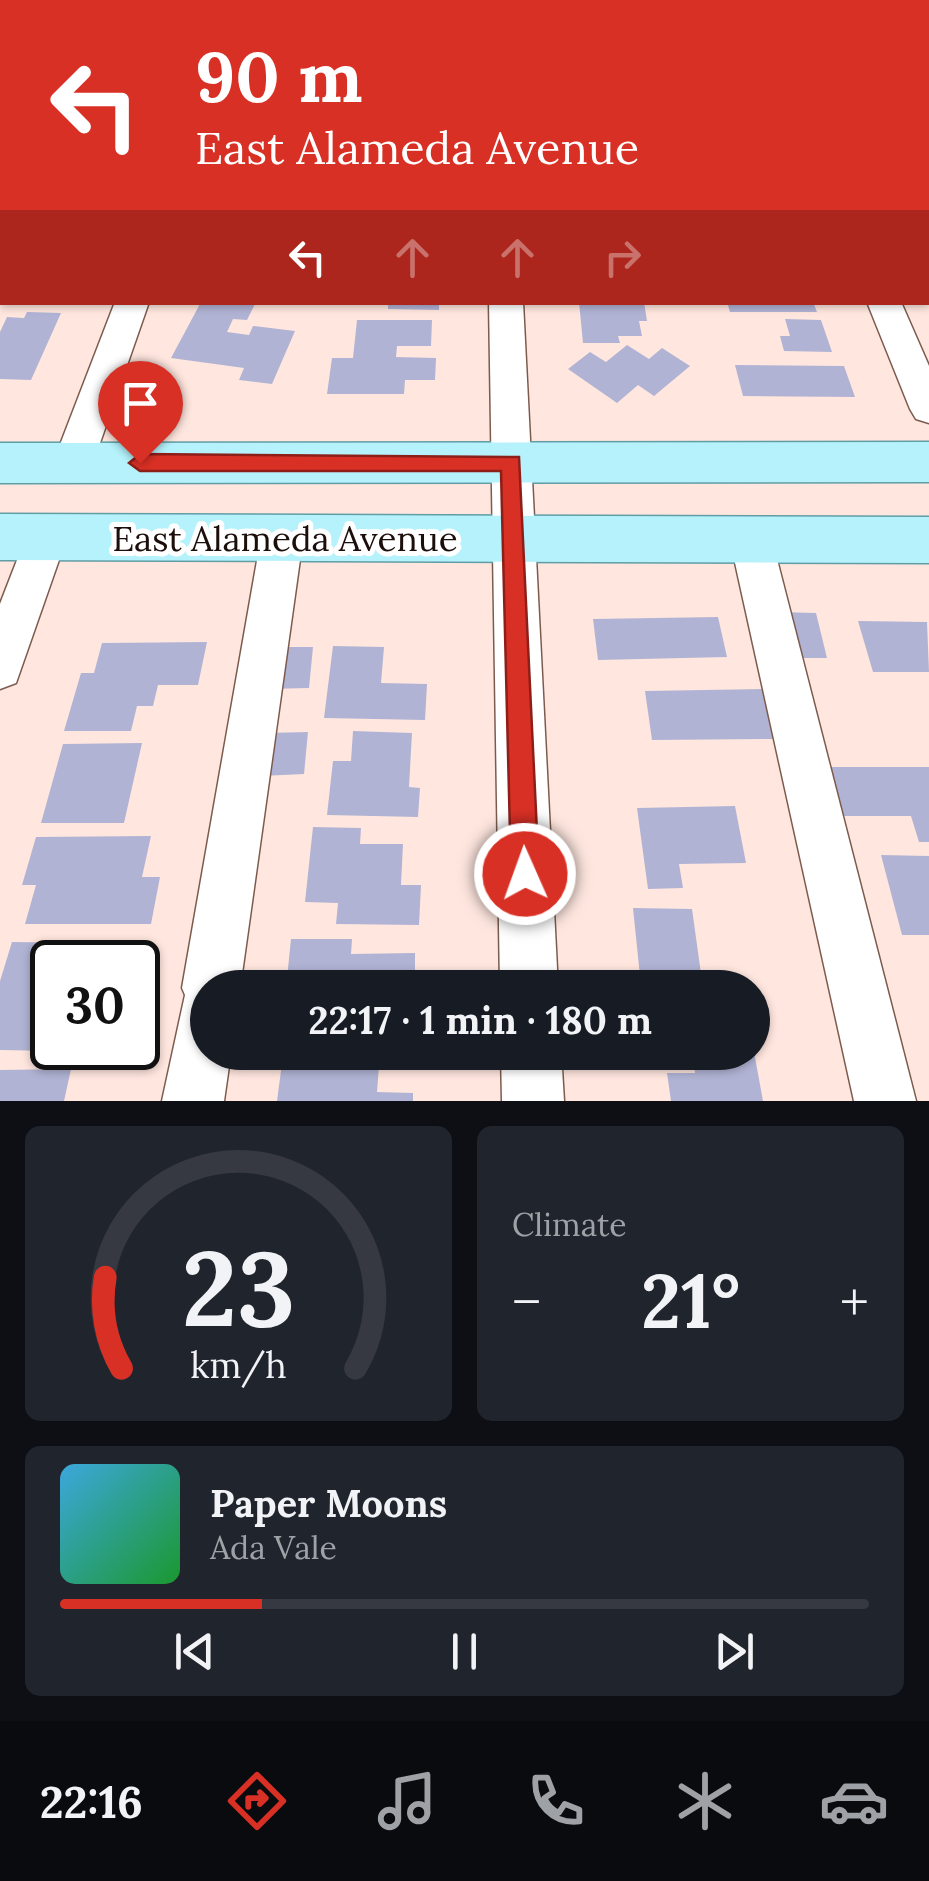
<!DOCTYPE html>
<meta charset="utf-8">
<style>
:root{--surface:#171b24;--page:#20242c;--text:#f1f3f6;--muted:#9ea1a6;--line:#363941;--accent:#d93025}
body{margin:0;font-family:Lora,serif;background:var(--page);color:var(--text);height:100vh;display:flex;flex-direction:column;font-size:38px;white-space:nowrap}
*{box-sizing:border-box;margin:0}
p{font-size:32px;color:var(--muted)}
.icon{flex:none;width:55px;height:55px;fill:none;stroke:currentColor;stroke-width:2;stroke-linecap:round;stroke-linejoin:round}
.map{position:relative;height:1101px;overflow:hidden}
.sheet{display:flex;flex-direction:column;gap:25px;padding:25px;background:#0d0f14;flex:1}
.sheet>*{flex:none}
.top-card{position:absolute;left:0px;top:0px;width:930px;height:305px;box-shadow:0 2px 8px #0004;background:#d93025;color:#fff;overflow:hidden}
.speed{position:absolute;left:30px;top:940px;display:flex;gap:20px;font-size:50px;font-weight:700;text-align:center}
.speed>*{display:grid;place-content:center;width:130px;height:130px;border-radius:50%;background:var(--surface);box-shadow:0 2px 8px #0004;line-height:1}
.speed .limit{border:5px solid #111;border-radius:15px;background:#fff;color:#111}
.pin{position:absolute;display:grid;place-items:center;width:85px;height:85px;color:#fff;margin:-102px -42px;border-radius:50% 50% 50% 0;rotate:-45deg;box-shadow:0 0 10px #0007}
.pin .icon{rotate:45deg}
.me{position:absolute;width:110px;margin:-55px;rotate:358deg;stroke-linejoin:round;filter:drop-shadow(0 0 8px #0008)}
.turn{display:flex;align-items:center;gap:35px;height:210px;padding:0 30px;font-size:45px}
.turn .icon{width:130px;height:130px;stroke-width:2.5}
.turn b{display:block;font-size:70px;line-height:85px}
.lanes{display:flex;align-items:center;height:95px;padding:0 30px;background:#0003;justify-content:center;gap:50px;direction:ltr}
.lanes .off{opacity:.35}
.big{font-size:75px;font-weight:800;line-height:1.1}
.sheet .tile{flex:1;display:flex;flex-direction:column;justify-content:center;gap:15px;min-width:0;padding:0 35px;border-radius:15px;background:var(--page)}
.sheet .dial{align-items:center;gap:0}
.dial svg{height:260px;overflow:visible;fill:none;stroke:var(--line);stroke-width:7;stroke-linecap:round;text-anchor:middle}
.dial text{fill:var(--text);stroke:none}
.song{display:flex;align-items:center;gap:30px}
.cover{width:120px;height:120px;border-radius:15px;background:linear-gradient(135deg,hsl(200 70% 55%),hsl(130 70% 35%))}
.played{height:10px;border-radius:5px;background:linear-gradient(90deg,var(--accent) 25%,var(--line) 25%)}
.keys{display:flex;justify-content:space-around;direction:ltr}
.heat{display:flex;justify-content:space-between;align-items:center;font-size:55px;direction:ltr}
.sheet .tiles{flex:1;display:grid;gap:25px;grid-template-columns:1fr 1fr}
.tile:last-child{grid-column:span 2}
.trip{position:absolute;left:190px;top:970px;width:580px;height:100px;border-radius:50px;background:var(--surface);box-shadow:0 2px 8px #0004;font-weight:800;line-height:100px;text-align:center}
.tab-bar{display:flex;height:160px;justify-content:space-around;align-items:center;background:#090b0e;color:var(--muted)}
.tab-bar .icon{width:70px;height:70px}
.tab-bar .selected{color:var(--accent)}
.tab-bar b{font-size:45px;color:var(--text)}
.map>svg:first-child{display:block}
</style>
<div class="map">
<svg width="929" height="1101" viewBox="0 0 929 1101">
<rect width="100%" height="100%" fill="#ffe7df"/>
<g fill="#b1b3d4">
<path d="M201,302H256L247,320L233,319L227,332L249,335L253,326L295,331L272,384L239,380L244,368L171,358Z"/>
<path d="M388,302H439V310L388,309Z"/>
<path d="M579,302H644L647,321H639L642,336H618L620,343H583Z"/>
<path d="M727,302H813L817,312H730Z"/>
<path d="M27,312L61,313L31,380L0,379V332L7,317L24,318Z"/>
<path d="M785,319L821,320L832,352L784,351L780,336H790Z"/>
<path d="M357,320H432L431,346H397L396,357L436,358L435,380H405L404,394H327L332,358H353Z"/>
<path d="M627,345L649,359L662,348L690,366L654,396L638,385L617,403L568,369L590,352L606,362Z"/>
<path d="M735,365L844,366L855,397L743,396Z"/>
<path d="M779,612L816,613L827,658H790Z"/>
<path d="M718,617L727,657L598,660L593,619Z"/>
<path d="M858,621L927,622L929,672H873Z"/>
<path d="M207,642L198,685H158L153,706H137L131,731H64L81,673H94L102,643Z"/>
<path d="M333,646L384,647L381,683L427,684L425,720L324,718Z"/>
<path d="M274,647H313L309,688L268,689Z"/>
<path d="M764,689L775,739L652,740L645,691Z"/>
<path d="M353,731L412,733L409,787L420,788L418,817L327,815L333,761H351Z"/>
<path d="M308,732L304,774L261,776L267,733Z"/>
<path d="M142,743L124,823H41L63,744Z"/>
<path d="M816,767H929V842H919L911,816H828Z"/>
<path d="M735,806L746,863L679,864L683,888L648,889L637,808Z"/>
<path d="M313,827L361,828L360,844H403L401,885H421L419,925L336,924L338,903L305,902Z"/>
<path d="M151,836L142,877H160L151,924H25L36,885H22L36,837Z"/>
<path d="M881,855L929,856V935H902Z"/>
<path d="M633,908L692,909L703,988L641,986Z"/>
<path d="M291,939H352L351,954L415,953V988H286Z"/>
<path d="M12,942L86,943L81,962H52V1051L0,1050V981Z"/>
<path d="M138,984L156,985L142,1052L63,1051L138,1048Z"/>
<path d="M692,1052H754L763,1101H671L667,1073H695Z"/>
<path d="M282,1063L379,1066L377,1092L413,1093V1101H277Z"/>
<path d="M71,1069L64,1101H0V1070Z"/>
</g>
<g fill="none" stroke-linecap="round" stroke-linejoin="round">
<g stroke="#7c5b4f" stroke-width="3">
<g id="minor">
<path d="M484,0H508V2H485Z"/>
<path d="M742,0H766L767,2H744Z"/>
<rect x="0" y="38" width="2" height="14"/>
<rect x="928" y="38" width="1" height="14"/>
<path d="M115,302H149L93,463L87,474L73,479L59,474L53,463Z"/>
<path d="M489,302H523L558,988H500Z"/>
<path d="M867,302H901L929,366V423L916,419L910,409Z"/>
<path d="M46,519L61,524L67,537L16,683L0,689V604L31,524Z"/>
<path d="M282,520L297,525L303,538L240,988H208V1052H231L224,1101H162L185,995L182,988L261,538L267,525Z"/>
<path d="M751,522L766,527L772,540L916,1101H854L730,540L736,527Z"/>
<path d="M501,1052H561L564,1101H502Z"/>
</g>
</g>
<g stroke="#609da5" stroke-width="3">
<g id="major">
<path d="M929,442V482L0,483V443Z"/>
<path d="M0,514L929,517V563L0,560Z"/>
</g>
</g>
<use href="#minor" fill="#fff" fill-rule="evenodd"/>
<use href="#major" fill="#b5f2fb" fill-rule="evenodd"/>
</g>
<path fill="#d93025" stroke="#8d1f18" stroke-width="2.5" d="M140,454L519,457L539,874L535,884L525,888L515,884L511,874L501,471H140L129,463Z"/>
<g text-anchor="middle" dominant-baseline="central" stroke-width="10" stroke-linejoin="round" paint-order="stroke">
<g font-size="35" fill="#1c0f0b" stroke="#fff">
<text x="285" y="538">East Alameda Avenue</text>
</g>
</g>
</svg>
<div class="speed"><div class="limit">30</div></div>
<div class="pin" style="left:140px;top:463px;background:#d93025"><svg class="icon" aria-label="arrive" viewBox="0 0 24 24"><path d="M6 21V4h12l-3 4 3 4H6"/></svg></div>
<svg class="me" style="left:525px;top:874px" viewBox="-20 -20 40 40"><circle r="17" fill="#d93025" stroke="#fff" stroke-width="3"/><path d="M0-11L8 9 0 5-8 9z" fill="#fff"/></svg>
<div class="trip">22:17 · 1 min · 180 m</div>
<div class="top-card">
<div class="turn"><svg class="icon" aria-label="left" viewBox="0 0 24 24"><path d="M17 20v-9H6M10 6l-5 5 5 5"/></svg><div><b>90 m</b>East Alameda Avenue</div></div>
<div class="lanes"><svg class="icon" aria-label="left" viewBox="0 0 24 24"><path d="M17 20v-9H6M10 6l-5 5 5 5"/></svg><svg class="icon off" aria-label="ahead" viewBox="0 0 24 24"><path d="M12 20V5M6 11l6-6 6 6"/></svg><svg class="icon off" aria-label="ahead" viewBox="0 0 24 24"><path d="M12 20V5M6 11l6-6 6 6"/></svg><svg class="icon off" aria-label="right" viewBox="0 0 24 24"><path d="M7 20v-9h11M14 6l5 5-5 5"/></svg></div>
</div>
</div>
<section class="sheet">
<div class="tiles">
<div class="tile dial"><svg viewBox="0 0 100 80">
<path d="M14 69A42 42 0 1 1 86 69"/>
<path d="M14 69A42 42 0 0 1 9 41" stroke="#d93025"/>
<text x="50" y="56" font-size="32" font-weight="700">23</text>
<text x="50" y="72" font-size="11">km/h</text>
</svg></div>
<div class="tile"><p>Climate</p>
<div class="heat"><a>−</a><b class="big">21°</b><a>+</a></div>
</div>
<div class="tile">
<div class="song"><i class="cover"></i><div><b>Paper Moons</b><p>Ada Vale</p></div></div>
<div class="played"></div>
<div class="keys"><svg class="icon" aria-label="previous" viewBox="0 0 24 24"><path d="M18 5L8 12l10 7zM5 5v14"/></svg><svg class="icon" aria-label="pause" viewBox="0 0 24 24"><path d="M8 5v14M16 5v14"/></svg><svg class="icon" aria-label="next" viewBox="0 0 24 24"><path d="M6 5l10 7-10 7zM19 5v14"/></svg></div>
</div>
</div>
</section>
<nav class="tab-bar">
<b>22:16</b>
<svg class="icon selected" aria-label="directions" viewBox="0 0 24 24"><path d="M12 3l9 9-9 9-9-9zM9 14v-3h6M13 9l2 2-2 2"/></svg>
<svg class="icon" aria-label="music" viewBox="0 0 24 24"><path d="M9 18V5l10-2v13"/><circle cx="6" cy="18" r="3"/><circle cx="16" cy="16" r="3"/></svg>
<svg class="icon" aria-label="phone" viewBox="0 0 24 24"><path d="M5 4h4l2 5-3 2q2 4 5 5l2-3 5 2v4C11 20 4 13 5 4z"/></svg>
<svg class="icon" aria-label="climate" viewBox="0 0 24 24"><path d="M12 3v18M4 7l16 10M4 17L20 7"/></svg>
<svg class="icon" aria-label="car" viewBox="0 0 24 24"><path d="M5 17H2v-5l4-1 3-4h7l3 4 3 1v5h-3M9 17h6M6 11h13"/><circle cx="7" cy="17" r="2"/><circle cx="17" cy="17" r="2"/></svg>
</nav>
